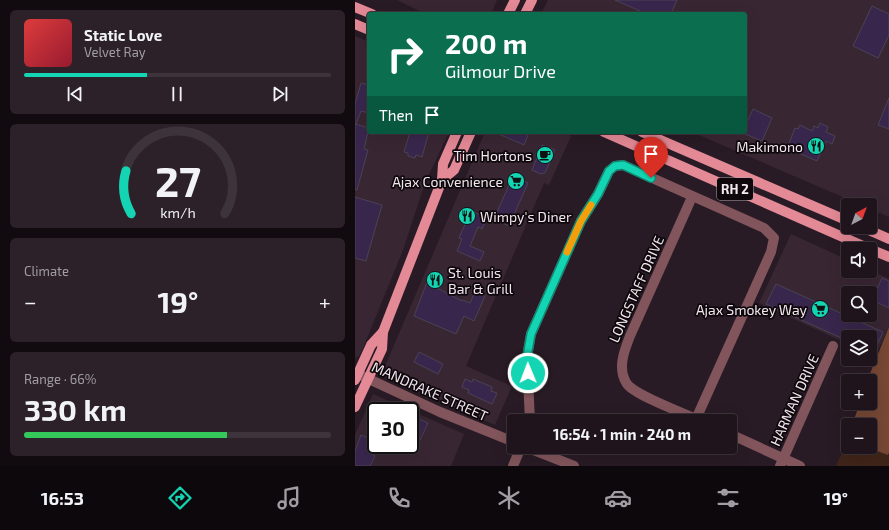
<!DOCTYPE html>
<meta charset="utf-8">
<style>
:root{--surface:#1f141c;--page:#2c2129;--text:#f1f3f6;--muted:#a19ea3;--line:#3c333b;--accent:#13d5b3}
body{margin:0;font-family:"Exo 2",sans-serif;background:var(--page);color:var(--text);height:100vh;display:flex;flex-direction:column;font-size:15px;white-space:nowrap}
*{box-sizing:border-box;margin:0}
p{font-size:13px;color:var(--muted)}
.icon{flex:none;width:22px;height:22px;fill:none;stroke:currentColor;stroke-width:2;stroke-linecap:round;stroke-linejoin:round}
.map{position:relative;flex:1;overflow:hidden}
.sheet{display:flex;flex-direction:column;gap:10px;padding:10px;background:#110b0f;width:355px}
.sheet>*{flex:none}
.hud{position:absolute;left:12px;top:12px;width:380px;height:122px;border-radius:4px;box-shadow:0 4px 16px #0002,0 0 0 1px var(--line);background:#0b6e4f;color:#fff;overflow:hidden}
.needle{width:26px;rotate:41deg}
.fabs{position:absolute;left:486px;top:198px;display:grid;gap:8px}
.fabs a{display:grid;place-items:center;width:36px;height:36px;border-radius:4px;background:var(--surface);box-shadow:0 4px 16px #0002,0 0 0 1px var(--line);font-size:20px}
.speed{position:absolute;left:12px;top:402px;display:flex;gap:8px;font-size:20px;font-weight:700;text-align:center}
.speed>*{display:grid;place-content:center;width:52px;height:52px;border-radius:50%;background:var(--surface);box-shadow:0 4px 16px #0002,0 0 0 1px var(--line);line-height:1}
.speed .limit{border:2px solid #111;border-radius:6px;background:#fff;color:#111}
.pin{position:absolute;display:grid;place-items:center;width:34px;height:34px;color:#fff;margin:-41px -17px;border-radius:50% 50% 50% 0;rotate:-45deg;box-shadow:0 0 4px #0007}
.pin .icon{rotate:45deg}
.me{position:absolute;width:44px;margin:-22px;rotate:359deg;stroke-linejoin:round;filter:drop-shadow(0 0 3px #0008)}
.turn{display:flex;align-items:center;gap:14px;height:84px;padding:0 12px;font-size:18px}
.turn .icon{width:52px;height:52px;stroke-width:2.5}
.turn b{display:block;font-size:28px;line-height:34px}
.then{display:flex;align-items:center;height:38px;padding:0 12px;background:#0003;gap:8px;font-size:15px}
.big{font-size:30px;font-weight:700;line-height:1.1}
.sheet .card{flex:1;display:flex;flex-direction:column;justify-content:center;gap:6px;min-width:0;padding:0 14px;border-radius:6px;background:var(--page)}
.sheet .dial{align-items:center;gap:0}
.dial svg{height:104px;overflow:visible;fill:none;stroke:var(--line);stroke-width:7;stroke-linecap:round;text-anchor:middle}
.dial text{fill:var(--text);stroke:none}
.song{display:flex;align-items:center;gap:12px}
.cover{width:48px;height:48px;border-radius:6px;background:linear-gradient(135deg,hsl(0 70% 55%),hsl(350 70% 35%))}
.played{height:4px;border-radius:2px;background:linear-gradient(90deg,var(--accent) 40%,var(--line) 40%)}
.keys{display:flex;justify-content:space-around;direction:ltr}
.heat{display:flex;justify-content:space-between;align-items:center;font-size:22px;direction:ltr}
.charge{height:6px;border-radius:3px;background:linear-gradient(90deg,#34c759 66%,var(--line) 0)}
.trip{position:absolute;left:152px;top:414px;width:230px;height:40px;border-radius:4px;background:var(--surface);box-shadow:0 4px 16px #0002,0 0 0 1px var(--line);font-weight:700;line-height:40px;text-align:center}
.tab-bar{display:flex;height:64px;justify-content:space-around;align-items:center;background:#0c080b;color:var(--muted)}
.tab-bar .icon{width:28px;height:28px}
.tab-bar .current{color:var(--accent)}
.tab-bar b{font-size:18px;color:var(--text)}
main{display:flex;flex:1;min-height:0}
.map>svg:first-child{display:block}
</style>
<main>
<section class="sheet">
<div class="card">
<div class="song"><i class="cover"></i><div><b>Static Love</b><p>Velvet Ray</p></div></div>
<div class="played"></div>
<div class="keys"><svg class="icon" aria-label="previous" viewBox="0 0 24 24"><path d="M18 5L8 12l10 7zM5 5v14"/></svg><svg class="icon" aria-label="pause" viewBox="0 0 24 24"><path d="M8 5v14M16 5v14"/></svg><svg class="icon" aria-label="next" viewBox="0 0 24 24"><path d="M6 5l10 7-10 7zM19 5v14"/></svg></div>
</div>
<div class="card dial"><svg viewBox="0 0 100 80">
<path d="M14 69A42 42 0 1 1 86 69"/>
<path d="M14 69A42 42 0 0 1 10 36" stroke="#13d5b3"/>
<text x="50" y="56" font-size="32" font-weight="700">27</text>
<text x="50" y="72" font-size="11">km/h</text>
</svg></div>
<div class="card"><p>Climate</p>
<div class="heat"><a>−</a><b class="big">19°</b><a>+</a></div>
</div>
<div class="card"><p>Range · 66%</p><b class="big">330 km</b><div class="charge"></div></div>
</section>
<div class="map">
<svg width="534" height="466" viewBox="0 0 534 466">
<rect width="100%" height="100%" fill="#291b25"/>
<g fill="#392633" fill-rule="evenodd">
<path d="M42,0H142L136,14H71Z"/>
<path d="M193,0H534V217L515,209V205H506L337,132H390V14H186Z"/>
<path d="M0,36L14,42V132H94L70,183L48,250L8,348L4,356L0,358Z"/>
<path d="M130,132H208L216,136L194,185L189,183L111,366L157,386L140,425L31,376L28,371Z"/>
<path d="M436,234L493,260V271L515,270L534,279V327L520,357L515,354V337H493V344L404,303ZM493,293H515V315H493Z"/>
<path d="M18,394L109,434L96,466H0V435ZM21,411H55V445H21Z"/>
</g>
<path fill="#3f2519" d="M492,441L493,447H511L534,455V466H481Z"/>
<path fill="#774834" d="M534,327V453L533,455L511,447H515V425H497L505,403H515V381H512Z"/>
<g fill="#39264d" stroke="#4a4353">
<path d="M260,0H322L316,14H292Z"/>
<path d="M517,6L534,14V35L523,58L498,46Z"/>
<path d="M6,83L14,85V113L6,111L1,124H0V104Z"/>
<path d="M534,98V129L523,125Z"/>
<path d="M398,109L417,118L407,141L390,134V118L393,120Z"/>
<path d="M465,123L473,127L471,132L480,136L477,144L471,141L462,161L432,148L440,128L443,129L445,125L457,131L459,126L463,128Z"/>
<path d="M0,124L14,128L9,149L13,150L2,190H0Z"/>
<path d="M55,132H74L67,157L61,155L60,158L53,156V153L49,152Z"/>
<path d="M139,132H167L173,135L169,145Z"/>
<path d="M187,145L200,150L190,173L186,174L177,170Z"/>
<path d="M158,176L173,183L154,226L139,219Z"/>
<path d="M0,197L27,205L11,261L0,258Z"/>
<path d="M110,208L132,218L127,229L123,227L115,246L129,252L125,261L102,251L107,239L104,238L111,222L105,219Z"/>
<path d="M76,272L87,277L82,288L107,301L108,300L115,303L120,292L130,296L119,321L109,316L101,334L59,316Z"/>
<path d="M527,278L534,281V308L517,300Z"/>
<path d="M421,284L528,332L519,352L515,350V337H493V341L411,304Z"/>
<path d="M64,352L88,364L83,374L59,362Z"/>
<path d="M110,379L117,382L118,379L137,387L136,391L142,393L137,404L113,393L114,390L107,387Z"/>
<path d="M55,415L73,423L60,451L55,449Z"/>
<path d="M6,435L21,441L16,454L20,456L15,466H0V451Z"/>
</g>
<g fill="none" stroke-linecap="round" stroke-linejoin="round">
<g stroke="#81555b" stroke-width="10">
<path d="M337,197L275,336C269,351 262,369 272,384C281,396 331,414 346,421"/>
<path d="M5,375L85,412L159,442"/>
<path d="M175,421L172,357L176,334L226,221L243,194L254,171L260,166L268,165L409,228L419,238L416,252L341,419"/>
<path d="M375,434L445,466"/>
<path d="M171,447L219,466"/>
<path d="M158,466L166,447"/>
<path d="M425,466L478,346"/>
</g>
<g stroke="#e48996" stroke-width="10">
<path d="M0,7L17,14"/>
<path d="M153,14L160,0"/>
<path d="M170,14L177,0"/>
<path d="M0,24L14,30"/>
<path d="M249,132L515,249"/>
<path d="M287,132L493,221"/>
<path d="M87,180L99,170L116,132"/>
<path d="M507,227L534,239"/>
<path d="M515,249L534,257"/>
<path d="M0,380L16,345L28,332"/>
<path d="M0,407L27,349L28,332L87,180L88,164L102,132"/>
</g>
</g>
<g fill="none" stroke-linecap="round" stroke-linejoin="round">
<g stroke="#0c8a74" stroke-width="10">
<path id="route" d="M173,373L172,357L176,334L226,221L243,194L254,171L260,166L268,165L296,178"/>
</g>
<use href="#route" stroke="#13d5b3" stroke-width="7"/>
<path stroke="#f59e0b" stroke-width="7" d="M212,252L226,221L236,205"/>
</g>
<defs>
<g id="restaurant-disc" transform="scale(0.9)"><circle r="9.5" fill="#13d5b3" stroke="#0e080c"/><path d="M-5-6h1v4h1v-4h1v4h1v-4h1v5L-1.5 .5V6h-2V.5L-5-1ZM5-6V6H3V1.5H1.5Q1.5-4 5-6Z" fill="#111"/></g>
<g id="cafe-disc" transform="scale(0.9)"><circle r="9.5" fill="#13d5b3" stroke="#0e080c"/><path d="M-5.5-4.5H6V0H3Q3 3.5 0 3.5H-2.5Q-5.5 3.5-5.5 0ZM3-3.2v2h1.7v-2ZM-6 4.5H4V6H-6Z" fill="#111"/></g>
<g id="supermarket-disc" transform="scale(0.9)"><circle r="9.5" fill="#13d5b3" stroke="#0e080c"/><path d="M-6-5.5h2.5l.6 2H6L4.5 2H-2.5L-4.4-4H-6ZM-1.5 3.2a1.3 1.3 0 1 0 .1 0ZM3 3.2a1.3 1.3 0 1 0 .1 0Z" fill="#111"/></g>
</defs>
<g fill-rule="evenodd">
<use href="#restaurant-disc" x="461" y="146"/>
<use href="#cafe-disc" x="190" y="155"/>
<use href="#supermarket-disc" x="161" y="181"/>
<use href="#restaurant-disc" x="112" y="216"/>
<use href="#restaurant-disc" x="80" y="280"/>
<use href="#supermarket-disc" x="465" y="309"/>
</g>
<g text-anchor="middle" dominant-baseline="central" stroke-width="3.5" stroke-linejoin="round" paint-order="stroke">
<rect fill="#0e080c" stroke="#ada4aa" stroke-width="1" x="362" y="178" width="36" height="22" rx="3"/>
<g font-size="13" font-weight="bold" fill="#f1e7ed">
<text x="380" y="189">RH 2</text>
</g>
<g font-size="14" fill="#f1e7ed" stroke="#0e080c" text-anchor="end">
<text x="448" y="146">Makimono</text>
<text x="177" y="155">Tim Hortons</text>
<text x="148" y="181">Ajax Convenience</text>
<text x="125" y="216" text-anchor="start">Wimpy's Diner</text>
<text x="93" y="272" text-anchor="start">St. Louis<tspan x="93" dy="16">Bar &amp; Grill</tspan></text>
<text x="452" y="309">Ajax Smokey Way</text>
</g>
<g font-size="14" fill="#f1e7ed" stroke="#0e080c">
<text transform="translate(281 289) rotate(-66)">LONGSTAFF DRIVE</text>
<text transform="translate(75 391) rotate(24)">MANDRAKE STREET</text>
<text transform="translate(439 400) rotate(-66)">HARMAN DRIVE</text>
</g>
</g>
</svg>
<div class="fabs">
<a><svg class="needle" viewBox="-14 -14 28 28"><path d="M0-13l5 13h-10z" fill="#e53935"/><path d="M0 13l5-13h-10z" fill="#a19ea3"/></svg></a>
<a><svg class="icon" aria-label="sound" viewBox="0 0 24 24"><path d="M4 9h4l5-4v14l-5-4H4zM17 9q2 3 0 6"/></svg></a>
<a><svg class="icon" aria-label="search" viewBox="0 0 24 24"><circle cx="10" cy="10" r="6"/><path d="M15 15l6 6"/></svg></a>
<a><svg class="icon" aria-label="layers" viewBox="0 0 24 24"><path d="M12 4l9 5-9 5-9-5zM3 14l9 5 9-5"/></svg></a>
<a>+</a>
<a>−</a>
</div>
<div class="speed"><div class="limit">30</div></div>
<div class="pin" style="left:296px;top:178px;background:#d93025"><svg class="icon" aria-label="arrive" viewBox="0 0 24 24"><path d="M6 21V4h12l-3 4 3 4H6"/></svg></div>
<svg class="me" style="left:173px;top:373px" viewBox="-20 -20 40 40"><circle r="17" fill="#13d5b3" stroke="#fff" stroke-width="3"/><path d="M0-11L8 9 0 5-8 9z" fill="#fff"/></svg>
<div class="trip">16:54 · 1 min · 240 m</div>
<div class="hud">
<div class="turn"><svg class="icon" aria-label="right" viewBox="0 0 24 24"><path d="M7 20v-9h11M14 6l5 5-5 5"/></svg><div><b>200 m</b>Gilmour Drive</div></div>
<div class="then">Then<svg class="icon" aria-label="arrive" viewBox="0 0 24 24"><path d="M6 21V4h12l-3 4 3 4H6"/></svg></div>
</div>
</div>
</main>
<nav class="tab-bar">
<b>16:53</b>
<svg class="icon current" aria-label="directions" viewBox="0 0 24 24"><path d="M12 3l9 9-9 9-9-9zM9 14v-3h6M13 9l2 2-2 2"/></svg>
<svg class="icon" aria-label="music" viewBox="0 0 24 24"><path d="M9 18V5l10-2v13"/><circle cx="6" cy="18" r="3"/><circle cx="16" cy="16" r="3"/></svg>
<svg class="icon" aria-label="phone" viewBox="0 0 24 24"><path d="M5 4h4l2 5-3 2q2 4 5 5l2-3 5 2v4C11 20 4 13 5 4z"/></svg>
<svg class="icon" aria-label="climate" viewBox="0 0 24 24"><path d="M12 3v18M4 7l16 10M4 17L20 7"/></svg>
<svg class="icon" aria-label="car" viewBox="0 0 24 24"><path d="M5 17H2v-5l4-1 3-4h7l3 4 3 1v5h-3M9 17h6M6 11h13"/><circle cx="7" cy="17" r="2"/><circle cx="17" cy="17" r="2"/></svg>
<svg class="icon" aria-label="filters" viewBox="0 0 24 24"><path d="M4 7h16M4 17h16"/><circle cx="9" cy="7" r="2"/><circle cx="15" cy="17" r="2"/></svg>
<b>19°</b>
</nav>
